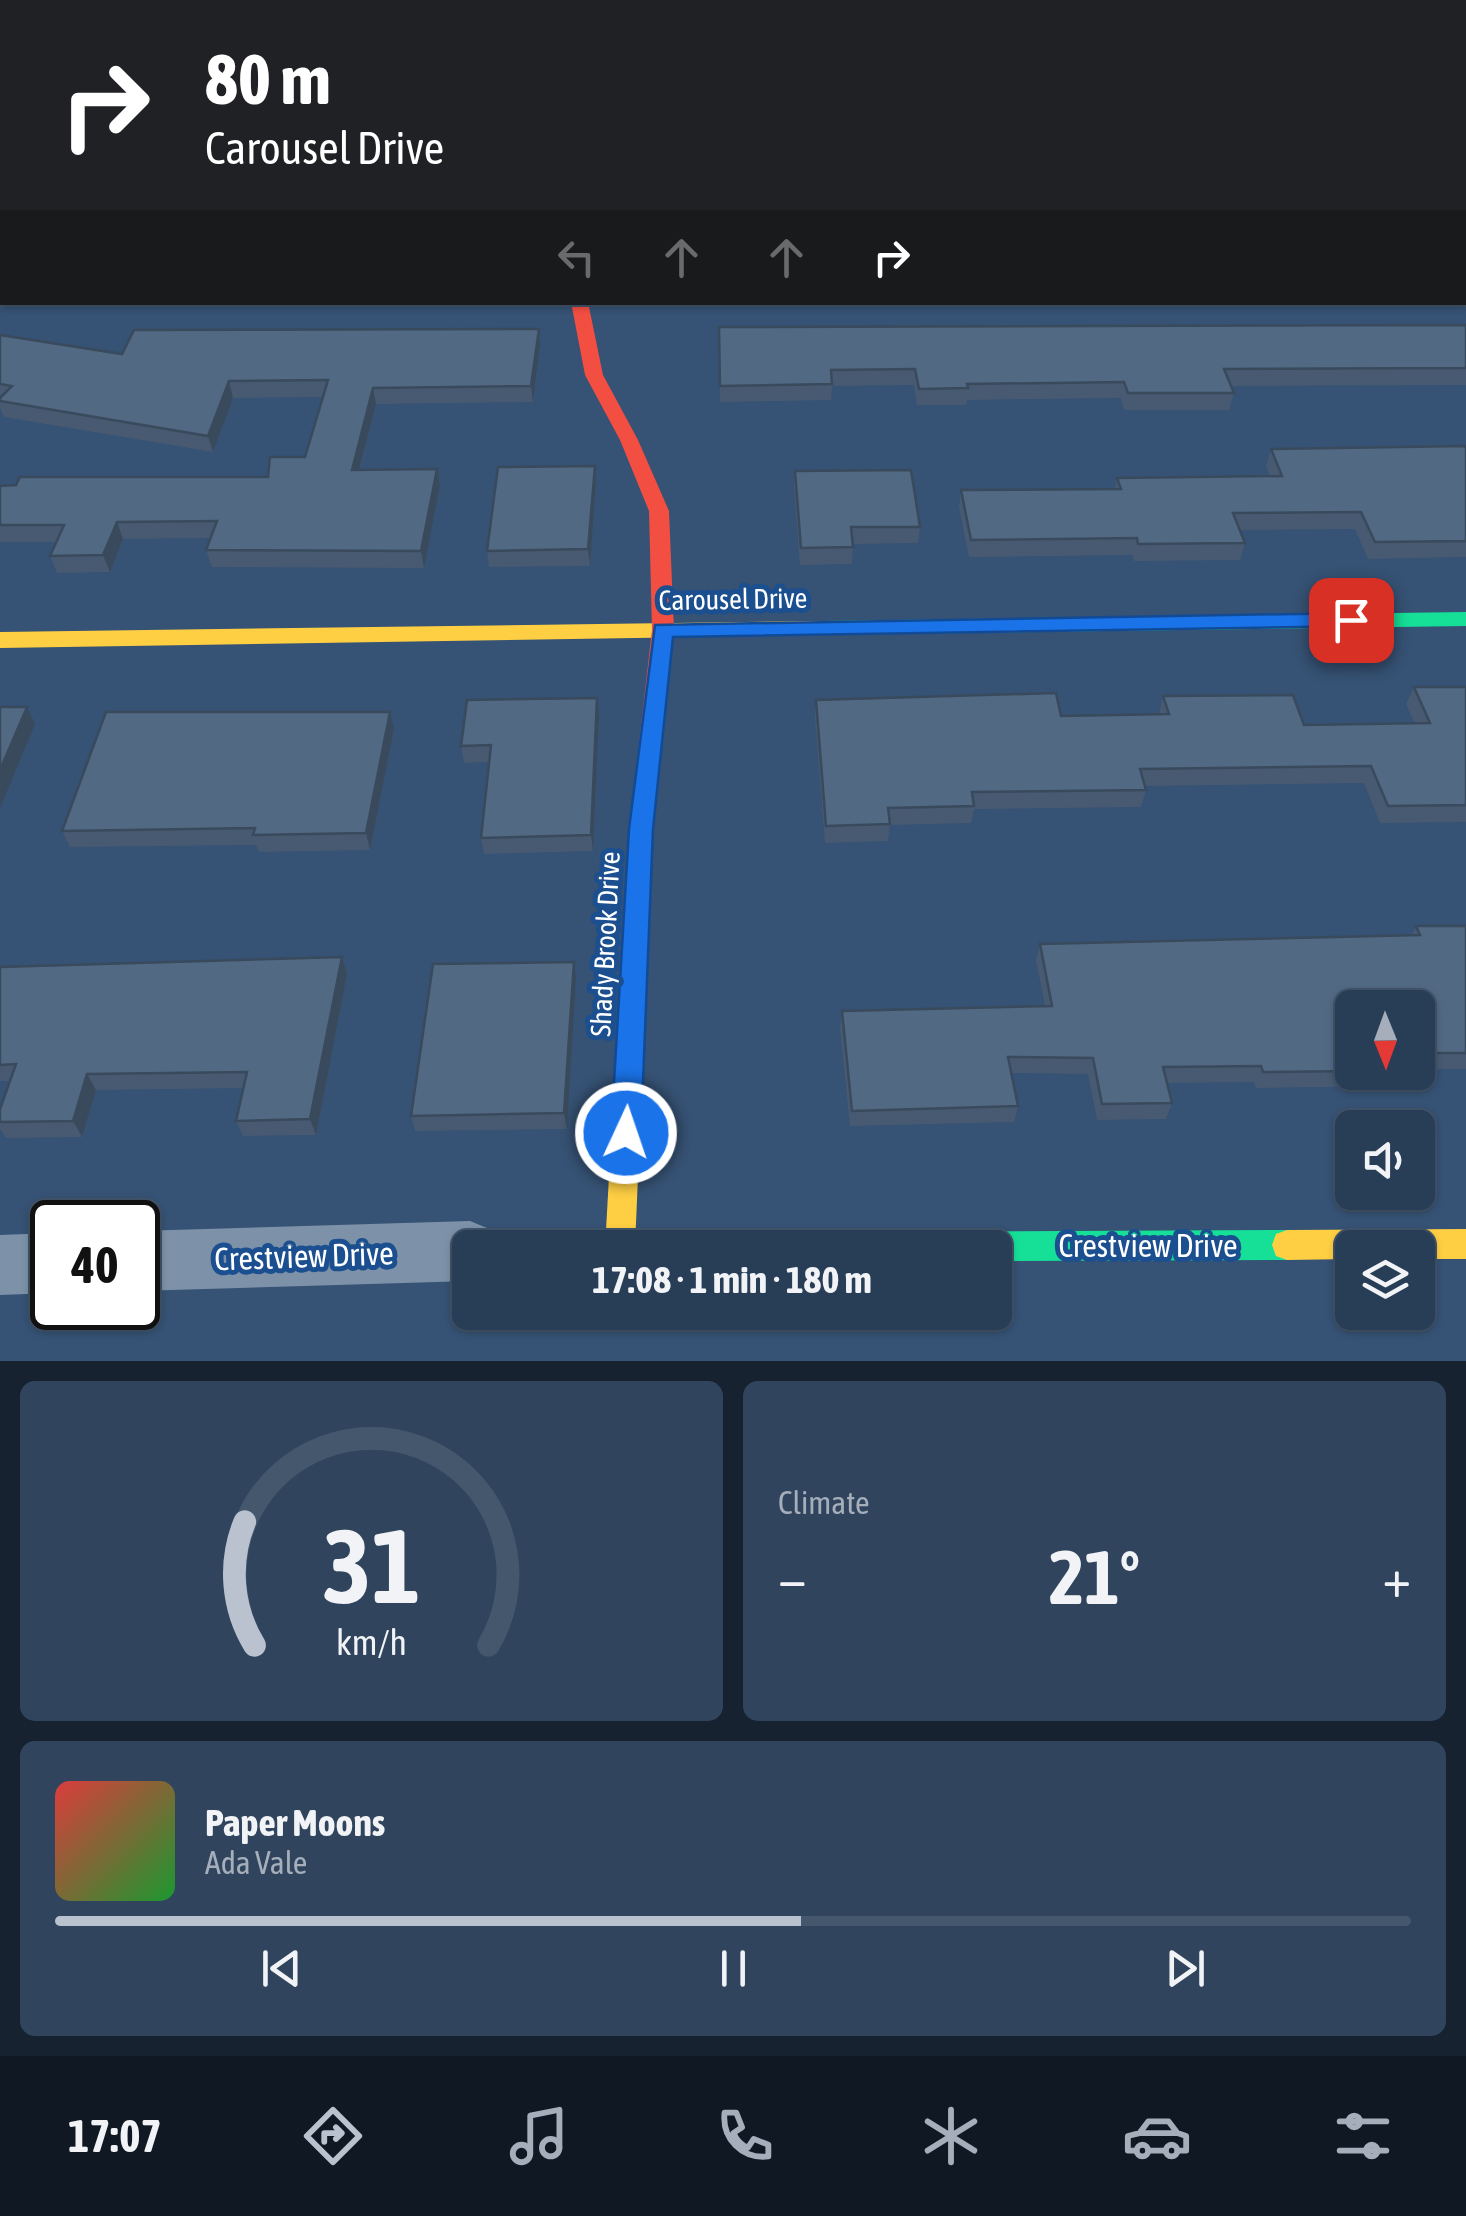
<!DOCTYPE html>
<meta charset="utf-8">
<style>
:root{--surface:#283e57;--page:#30455d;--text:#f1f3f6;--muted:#a5aeba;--line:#44576d;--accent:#b9c2ce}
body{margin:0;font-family:"Asap Condensed",sans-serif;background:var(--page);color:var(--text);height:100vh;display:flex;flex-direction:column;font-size:38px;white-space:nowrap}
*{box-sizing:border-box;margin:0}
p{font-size:32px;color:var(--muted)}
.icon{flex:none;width:55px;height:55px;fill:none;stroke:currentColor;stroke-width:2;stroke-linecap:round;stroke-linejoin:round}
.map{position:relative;height:1361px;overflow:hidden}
.sheet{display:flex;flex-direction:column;gap:20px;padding:20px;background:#162230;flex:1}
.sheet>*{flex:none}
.guide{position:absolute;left:0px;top:0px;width:1468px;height:305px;box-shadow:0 2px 8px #0004,0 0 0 2px var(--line);background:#202124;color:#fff;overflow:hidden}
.needle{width:65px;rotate:179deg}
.buttons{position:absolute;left:1335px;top:990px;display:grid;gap:20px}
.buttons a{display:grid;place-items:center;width:100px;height:100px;border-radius:15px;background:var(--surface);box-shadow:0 2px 8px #0004,0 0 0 2px var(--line);font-size:50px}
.speed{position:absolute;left:30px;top:1200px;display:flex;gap:20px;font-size:50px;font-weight:700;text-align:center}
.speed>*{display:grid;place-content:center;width:130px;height:130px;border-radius:50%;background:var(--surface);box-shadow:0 2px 8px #0004,0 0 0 2px var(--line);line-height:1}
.speed .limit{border:5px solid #111;border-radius:15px;background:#fff;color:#111}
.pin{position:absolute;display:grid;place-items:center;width:85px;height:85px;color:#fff;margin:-42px;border-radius:20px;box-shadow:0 5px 15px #0006}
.me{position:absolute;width:110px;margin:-55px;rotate:3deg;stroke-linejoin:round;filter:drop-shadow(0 0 8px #0008)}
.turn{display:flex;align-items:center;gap:35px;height:210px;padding:0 40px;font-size:45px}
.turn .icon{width:130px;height:130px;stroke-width:2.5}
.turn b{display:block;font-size:70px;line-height:85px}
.lanes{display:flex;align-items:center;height:95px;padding:0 40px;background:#0003;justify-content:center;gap:50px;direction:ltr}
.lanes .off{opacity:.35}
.big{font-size:75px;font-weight:700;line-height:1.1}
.sheet .tile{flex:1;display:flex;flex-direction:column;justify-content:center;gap:15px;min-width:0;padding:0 35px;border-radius:15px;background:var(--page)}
.sheet .dial{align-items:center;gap:0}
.dial svg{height:260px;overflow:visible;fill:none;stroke:var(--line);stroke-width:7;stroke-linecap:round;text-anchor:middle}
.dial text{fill:var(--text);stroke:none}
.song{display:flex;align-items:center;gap:30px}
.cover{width:120px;height:120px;border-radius:15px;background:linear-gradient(135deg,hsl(0 70% 55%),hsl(130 70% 35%))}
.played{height:10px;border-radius:5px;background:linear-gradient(90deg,var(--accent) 55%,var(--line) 55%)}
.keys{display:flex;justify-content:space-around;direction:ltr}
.heat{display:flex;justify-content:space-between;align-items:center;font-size:55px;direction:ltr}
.sheet .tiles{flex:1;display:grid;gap:20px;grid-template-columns:1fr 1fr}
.tile:last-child{grid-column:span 2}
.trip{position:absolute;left:452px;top:1230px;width:560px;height:100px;border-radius:15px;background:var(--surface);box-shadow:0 2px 8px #0004,0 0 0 2px var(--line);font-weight:700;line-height:100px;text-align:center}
.tab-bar{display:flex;height:160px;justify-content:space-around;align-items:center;background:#101923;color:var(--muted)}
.tab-bar .icon{width:70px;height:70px}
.tab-bar .active{color:var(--accent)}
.tab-bar b{font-size:45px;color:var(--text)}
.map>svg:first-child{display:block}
</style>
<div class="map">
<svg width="1466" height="1361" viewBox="0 0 1466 1361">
<rect width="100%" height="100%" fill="#365274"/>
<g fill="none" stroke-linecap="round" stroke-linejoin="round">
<g fill="#7d92a8" fill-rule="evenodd">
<rect x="1465" y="23" width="1" height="16"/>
<rect x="0" y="91" width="2" height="18"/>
<rect x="1465" y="276" width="1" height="20"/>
<path d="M470,1221L492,1230L499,1248H470V1281L138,1291V1231Z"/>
<path d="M52,1233V1293L0,1295V1235Z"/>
</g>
<g fill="#16e098" fill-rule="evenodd">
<path d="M1466,612V626L824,635L813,628L824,621Z"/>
<path d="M1287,1230L1298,1234L1302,1245L1298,1256L1287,1260L995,1261V1248H575L579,1237L590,1233Z"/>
</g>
<g fill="#ffcf43" fill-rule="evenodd">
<path d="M824,621L835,628L824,635L0,648V632Z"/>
<path d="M634,952L643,955L647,963L635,1247L605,1248L621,963L625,955Z"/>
<path d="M1466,1229V1259H1418V1248H1352V1259L1287,1260L1276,1256L1272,1245L1276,1234L1287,1230Z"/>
</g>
<path fill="#f24e42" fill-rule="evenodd" d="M571,302H588L603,375L638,440L669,511L674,630L653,829L647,963L643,971L634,974L625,971L621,963L629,829L652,630L649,511L620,440L585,375Z"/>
</g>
<g fill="#475a72">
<path d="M1434,0H1466L1465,25V2H1436Z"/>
<path d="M0,137L2,139V278L0,279Z"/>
<path d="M1466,325V385L1231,386L1234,393L1229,410H1124L1121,398L967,400L966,405H917L914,385L832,386L831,400L720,402L719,327Z"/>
<path d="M0,335L122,354L540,345L533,402L376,404L360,469H437L440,485L424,568L212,567L206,550L211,538L123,539L110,572L57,573L50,556L57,542H0V486L268,477L305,457L323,397L233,398L213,452L4,417L0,408Z"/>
<path d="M1466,446V557L1368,559L1355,529L1240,530L1245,543L1240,560L1134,561L1132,555L969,557L959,507L961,490L1115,489L1117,478L1270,476L1266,466L1271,449Z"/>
<path d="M595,466L596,483L590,566L489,567L487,551Z"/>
<path d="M795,471L920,527L918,543L853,544L852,564L800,565L794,488Z"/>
<path d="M1414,687H1466V822L1380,823L1364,783L1145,786L1146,790L1141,807L974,809L971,823L890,825L888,841L825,843L815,717L816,700L1061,716L1159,715L1163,696L1304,725L1415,724L1406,704Z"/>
<path d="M390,712L394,729L370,850L259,852L256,845L70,847L62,831Z"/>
<path d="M599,715L593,851L484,854L481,838L489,762L464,763L461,746Z"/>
<path d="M1416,926H1466V1069H1418V1008H1352V1072H1408L1400,1086L1256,1088L1254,1082L1167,1083L1172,1103L1166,1119L1097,1120L1088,1074L1011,1073L1018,1106L1014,1122L850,1126L840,1028L842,1011L1045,1006L1036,960L1040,944L1412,935Z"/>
<path d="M342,957L347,974L316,1135L243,1136L236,1121L244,1088L96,1090L82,1137L6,1138L0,1129V1109L10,1081H0V967Z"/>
<path d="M576,978L567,1129L415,1131L411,1116Z"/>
</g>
<g fill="#394a5c">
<path d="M539,329L540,345L533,402L531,386Z"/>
<path d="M229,381L233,398L213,452L208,436Z"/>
<path d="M373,388L376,404L355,486L352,470Z"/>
<path d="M595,466L596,483L590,566L588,549Z"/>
<path d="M437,469L440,485L424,568L421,551Z"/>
<path d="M117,522L123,539L110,572L103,555Z"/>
<path d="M597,698L599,715L593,851L591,835Z"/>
<path d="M27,707L35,724L0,808V770Z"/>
<path d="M390,712L394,729L370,850L366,833Z"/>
<path d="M342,957L347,974L316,1135L310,1119Z"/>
<path d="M574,962L576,978L567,1129L564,1113Z"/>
<path d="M87,1074L96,1090L82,1137L73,1121Z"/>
</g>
<g fill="#526984" stroke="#394a5c" stroke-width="2.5">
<path d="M34,0H93L91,2H32Z"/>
<path d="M365,0H563V2H364Z"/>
<path d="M711,0H904L905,2H711Z"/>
<path d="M1084,0H1253L1254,2H1085Z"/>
<path d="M1449,0H1466V22L1465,2H1451Z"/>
<rect x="1465" y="117" width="1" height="116"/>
<path d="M0,147L2,149V263H0Z"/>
<path d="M1466,325V368L1224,369L1234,393H1128L1124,382L967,384L968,388L919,389L915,369L831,370L832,384L720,386L719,327Z"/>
<path d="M539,329L531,386L373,388L352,470L437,469L421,551L206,550L217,521L117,522L103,555L50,556L64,525H0V486L16,485L20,477H268L270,457H305L328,380L229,381L208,436L0,401V398L12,386L0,384V335L122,354L134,330Z"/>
<path d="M1466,446V541L1375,542L1361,512L1233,513L1245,543L1138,544L1137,538L971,540L961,490L1121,489L1117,478L1282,476L1271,449Z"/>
<path d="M595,466L588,549L487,551L498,467Z"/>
<path d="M911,470L920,527H851L853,547L801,548L795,471Z"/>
<path d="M1414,687H1466V805L1388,806L1371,766L1140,769L1146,790L972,792L974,806L888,808L890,824L826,826L816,700L1056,693L1061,716L1169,714L1163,696L1293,695L1304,725L1430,723Z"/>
<path d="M597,698L591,835L481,838L491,745L461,746L467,700Z"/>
<path d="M0,707H27L0,770Z"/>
<path d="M106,712H390L366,833L253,835L255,828L62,831Z"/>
<path d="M1416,926H1466V1053H1418V1008H1352V1071L1263,1072L1261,1066L1163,1067L1172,1103L1102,1104L1093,1058L1008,1057L1018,1106L852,1111L842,1011L1052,1006L1040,944L1420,935Z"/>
<path d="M342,957L310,1119L236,1121L247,1072L87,1074L73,1121L0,1122V1109L16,1064L0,1065V967Z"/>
<path d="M574,962L564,1113L411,1116L433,964Z"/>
</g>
<path fill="#1a73e8" stroke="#114b97" stroke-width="2.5" d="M1351,613L1359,615L1362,620L1359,626L673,637L653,829L641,1133L636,1142L626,1146L616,1142L611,1133L629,829L655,625Z"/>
<g text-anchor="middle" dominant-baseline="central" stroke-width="10" stroke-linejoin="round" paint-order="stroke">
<g font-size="28" fill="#fff" stroke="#1b4f8f">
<text transform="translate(733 599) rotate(-1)">Carousel Drive</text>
<text transform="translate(605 944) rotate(-87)">Shady Brook Drive</text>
</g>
<g font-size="32" fill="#fff" stroke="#1b4f8f">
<text x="1148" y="1245">Crestview Drive</text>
<text transform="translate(304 1256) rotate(-2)">Crestview Drive</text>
</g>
</g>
</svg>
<div class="buttons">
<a><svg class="needle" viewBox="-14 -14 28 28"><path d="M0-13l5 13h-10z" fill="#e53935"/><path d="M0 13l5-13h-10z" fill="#a5aeba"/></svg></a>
<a><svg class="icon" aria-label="sound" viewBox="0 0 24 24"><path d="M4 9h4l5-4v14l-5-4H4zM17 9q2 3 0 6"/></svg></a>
<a><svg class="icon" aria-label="layers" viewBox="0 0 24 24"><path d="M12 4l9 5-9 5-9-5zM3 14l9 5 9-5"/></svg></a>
</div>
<div class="speed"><div class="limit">40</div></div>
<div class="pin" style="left:1351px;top:620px;background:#d93025"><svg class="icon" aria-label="arrive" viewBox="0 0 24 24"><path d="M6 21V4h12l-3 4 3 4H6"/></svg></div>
<svg class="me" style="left:626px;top:1133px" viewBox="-20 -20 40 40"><circle r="17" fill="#1a73e8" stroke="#fff" stroke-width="3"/><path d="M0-11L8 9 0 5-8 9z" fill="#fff"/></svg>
<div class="trip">17:08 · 1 min · 180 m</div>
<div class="guide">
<div class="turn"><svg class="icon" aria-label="right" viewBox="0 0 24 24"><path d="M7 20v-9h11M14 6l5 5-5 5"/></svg><div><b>80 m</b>Carousel Drive</div></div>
<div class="lanes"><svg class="icon off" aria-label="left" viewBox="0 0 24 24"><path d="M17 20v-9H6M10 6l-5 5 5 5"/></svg><svg class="icon off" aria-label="ahead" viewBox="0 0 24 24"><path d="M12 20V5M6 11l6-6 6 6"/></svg><svg class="icon off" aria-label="ahead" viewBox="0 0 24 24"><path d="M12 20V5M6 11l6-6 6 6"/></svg><svg class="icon" aria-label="right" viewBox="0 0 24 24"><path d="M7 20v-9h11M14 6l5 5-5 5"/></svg></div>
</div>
</div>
<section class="sheet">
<div class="tiles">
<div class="tile dial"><svg viewBox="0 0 100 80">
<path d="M14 69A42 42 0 1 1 86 69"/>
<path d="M14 69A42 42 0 0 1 11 31" stroke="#b9c2ce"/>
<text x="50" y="56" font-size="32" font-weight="700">31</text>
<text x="50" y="72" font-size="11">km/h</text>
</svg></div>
<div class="tile"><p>Climate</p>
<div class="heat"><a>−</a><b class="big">21°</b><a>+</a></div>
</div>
<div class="tile">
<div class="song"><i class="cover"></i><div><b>Paper Moons</b><p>Ada Vale</p></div></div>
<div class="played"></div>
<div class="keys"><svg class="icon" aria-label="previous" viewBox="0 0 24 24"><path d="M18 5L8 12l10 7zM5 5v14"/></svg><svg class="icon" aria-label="pause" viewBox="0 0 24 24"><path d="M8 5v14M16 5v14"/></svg><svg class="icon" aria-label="next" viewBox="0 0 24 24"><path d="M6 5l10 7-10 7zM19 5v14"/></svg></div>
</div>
</div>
</section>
<nav class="tab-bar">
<b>17:07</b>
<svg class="icon active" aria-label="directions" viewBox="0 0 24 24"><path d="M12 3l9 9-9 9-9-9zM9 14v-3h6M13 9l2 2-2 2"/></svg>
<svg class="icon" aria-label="music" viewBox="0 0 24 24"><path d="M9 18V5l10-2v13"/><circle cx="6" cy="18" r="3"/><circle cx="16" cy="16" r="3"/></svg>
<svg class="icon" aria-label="phone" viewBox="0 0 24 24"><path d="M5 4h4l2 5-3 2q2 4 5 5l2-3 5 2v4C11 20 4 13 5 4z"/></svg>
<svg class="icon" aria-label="climate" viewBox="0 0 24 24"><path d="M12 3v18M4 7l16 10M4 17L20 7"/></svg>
<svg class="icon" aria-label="car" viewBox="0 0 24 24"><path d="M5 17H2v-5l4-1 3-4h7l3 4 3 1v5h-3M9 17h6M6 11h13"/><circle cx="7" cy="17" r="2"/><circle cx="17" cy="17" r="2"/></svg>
<svg class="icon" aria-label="filters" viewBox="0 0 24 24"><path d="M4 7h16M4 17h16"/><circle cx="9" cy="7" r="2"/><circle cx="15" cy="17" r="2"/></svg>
</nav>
